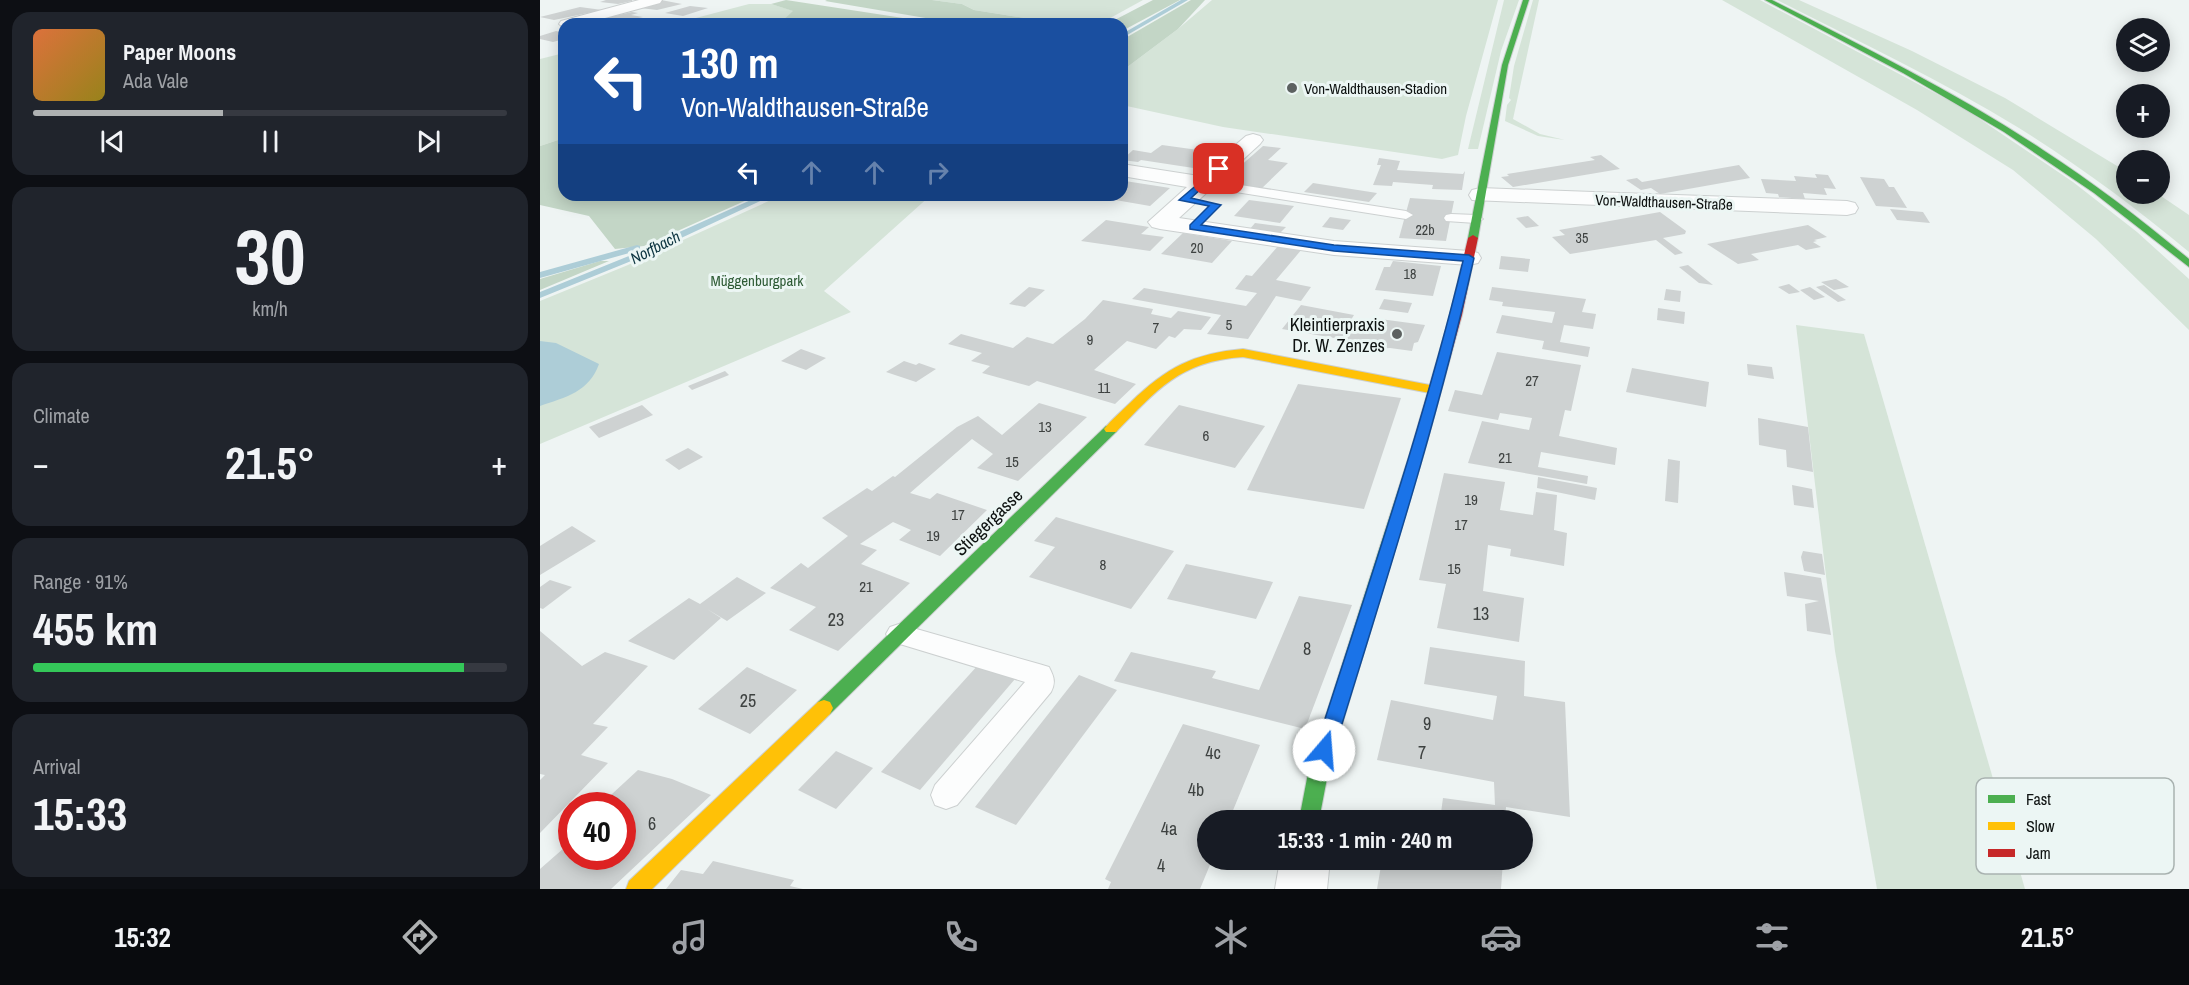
<!DOCTYPE html>
<meta charset="utf-8">
<style>
:root{--surface:#171b24;--page:#20242c;--text:#f1f3f6;--muted:#9ea1a6;--line:#363941;--accent:#aeb1b2}
body{margin:0;font-family:"Archivo Narrow",sans-serif;background:var(--page);color:var(--text);height:100vh;display:flex;flex-direction:column;font-size:22px;white-space:nowrap}
*{box-sizing:border-box;margin:0}
p{font-size:20px;color:var(--muted)}
.icon{flex:none;width:33px;height:33px;fill:none;stroke:currentColor;stroke-width:2;stroke-linecap:round;stroke-linejoin:round}
.map{position:relative;flex:1;overflow:hidden}
.side{display:flex;flex-direction:column;gap:12px;padding:12px;background:#0d0f14;width:540px}
.side>*{flex:none}
.top-card{position:absolute;left:18px;top:18px;width:570px;height:183px;border-radius:18px;box-shadow:0 3px 15px #0003;background:#1a4fa0;color:#fff;overflow:hidden}
.buttons{position:absolute;left:1576px;top:18px;display:grid;gap:12px}
.buttons a{display:grid;place-items:center;width:54px;height:54px;border-radius:50%;background:var(--surface);box-shadow:0 3px 15px #0003;font-size:30px}
.speed{position:absolute;left:18px;top:792px;display:flex;gap:12px;font-size:30px;font-weight:700;text-align:center}
.speed>*{display:grid;place-content:center;width:78px;height:78px;border-radius:50%;background:var(--surface);box-shadow:0 3px 15px #0003;line-height:1}
.speed .limit{border:9px solid #d22;background:#fff;color:#111}
.pin{position:absolute;display:grid;place-items:center;width:51px;height:51px;color:#fff;margin:-26px;border-radius:12px;box-shadow:0 3px 9px #0006}
.me{position:absolute;width:66px;margin:-33px;rotate:18deg;stroke-linejoin:round;filter:drop-shadow(0 0 4px #0008)}
.turn{display:flex;align-items:center;gap:21px;height:126px;padding:0 24px;font-size:27px}
.turn .icon{width:78px;height:78px;stroke-width:2.5}
.turn b{display:block;font-size:42px;line-height:51px}
.lanes{display:flex;align-items:center;height:57px;padding:0 24px;background:#0003;justify-content:center;gap:30px;direction:ltr}
.lanes .off{opacity:.35}
.big{font-size:45px;font-weight:700;line-height:1.1}
.side .card{flex:1;display:flex;flex-direction:column;justify-content:center;gap:9px;min-width:0;padding:0 21px;border-radius:18px;background:var(--page)}
.side .dial{align-items:center;gap:0}
.dial b{font-size:78px;line-height:1}
.song{display:flex;align-items:center;gap:18px}
.cover{width:72px;height:72px;border-radius:9px;background:linear-gradient(135deg,hsl(20 70% 55%),hsl(50 70% 35%))}
.played{height:6px;border-radius:3px;background:linear-gradient(90deg,var(--accent) 40%,var(--line) 40%)}
.keys{display:flex;justify-content:space-around;direction:ltr}
.heat{display:flex;justify-content:space-between;align-items:center;font-size:33px;direction:ltr}
.charge{height:9px;border-radius:4px;background:linear-gradient(90deg,#34c759 91%,var(--line) 0)}
.trip{position:absolute;left:657px;top:810px;width:336px;height:60px;border-radius:30px;background:var(--surface);box-shadow:0 3px 15px #0003;font-weight:700;line-height:60px;text-align:center}
.tabs{display:flex;height:96px;justify-content:space-around;align-items:center;background:#090b0e;color:var(--muted)}
.tabs .icon{width:42px;height:42px}
.tabs .on{color:var(--accent)}
.tabs b{font-size:27px;color:var(--text)}
main{display:flex;flex:1;min-height:0}
.map>svg:first-child{display:block}
</style>
<main>
<section class="side">
<div class="card">
<div class="song"><i class="cover"></i><div><b>Paper Moons</b><p>Ada Vale</p></div></div>
<div class="played"></div>
<div class="keys"><svg class="icon" aria-label="previous" viewBox="0 0 24 24"><path d="M18 5L8 12l10 7zM5 5v14"/></svg><svg class="icon" aria-label="pause" viewBox="0 0 24 24"><path d="M8 5v14M16 5v14"/></svg><svg class="icon" aria-label="next" viewBox="0 0 24 24"><path d="M6 5l10 7-10 7zM19 5v14"/></svg></div>
</div>
<div class="card dial"><b>30</b><p>km/h</p></div>
<div class="card"><p>Climate</p>
<div class="heat"><a>−</a><b class="big">21.5°</b><a>+</a></div>
</div>
<div class="card"><p>Range · 91%</p><b class="big">455 km</b><div class="charge"></div></div>
<div class="card"><p>Arrival</p><b class="big">15:33</b></div>
</section>
<div class="map">
<svg width="1649" height="889" viewBox="0 0 1649 889">
<rect width="100%" height="100%" fill="#eef4f3"/>
<g fill="#d5e4d8">
<path d="M392,0H603L563,22V18H485L434,10L422,4Z"/>
<path d="M672,0H958L926,116L918,155L902,159L683,127L582,105V71L638,29Z"/>
<path d="M964,0H979L961,51L938,149H928Z"/>
<path d="M993,0H999L973,119L1000,134L1025,140L998,136L965,121L967,105L971,100L969,98L974,66Z"/>
<path d="M1182,0H1220L1425,109L1533,182L1597,232L1649,279V330L1556,239L1473,170L1377,110Z"/>
<path d="M1237,0H1259L1372,51L1465,98L1587,172V194H1618L1649,215V252C1595,207 1538,165 1479,128C1401,80 1318,41 1237,0Z"/>
<path d="M209,4H231L254,11L239,24H133Z"/>
<path d="M24,53V138L0,146V59Z"/>
<path d="M242,195H391L284,291L311,312L0,444V301L88,265Z"/>
<path d="M1256,325L1324,334L1485,889H1337L1295,651Z"/>
</g>
<g fill="#c3d6c6">
<path d="M246,0L402,24H239L253,11L231,4Z"/>
<path d="M287,0H392L422,4L434,10L485,18H563V22L558,24H421L285,1Z"/>
<path d="M613,0H640L582,31V24H567Z"/>
<path d="M651,0H665L638,29L582,71V40Z"/>
<path d="M24,138V195H218L104,246L75,249L49,216L0,205V146Z"/>
<path d="M60,261H69L0,290V279Z"/>
</g>
<path fill="#adcdd7" d="M0,341L16,343L59,364C49,392 26,397 0,406Z"/>
<g fill="none" stroke-linecap="round" stroke-linejoin="round">
<g fill="#adcdd7" fill-rule="evenodd">
<path d="M641,0H648L582,38V34Z"/>
<path d="M222,195H233L139,239L138,242L0,298V292L116,245L117,242Z"/>
<path d="M97,245L100,246V250L0,278V272Z"/>
</g>
</g>
<g fill="#ced2d2">
<path d="M66,0H92V1L78,4L60,2Z"/>
<path d="M121,0L142,4L117,10L100,8Z"/>
<path d="M150,6L168,8L143,16L125,13Z"/>
<path d="M40,7L62,10L14,20L0,17Z"/>
<path d="M92,12L98,13L91,15L103,17L76,23L65,21L73,19L65,18Z"/>
<path d="M16,31L24,33V39L13,42L0,39V36Z"/>
<path d="M622,145L680,153L687,147L696,149L685,158L676,157L660,169L601,160L598,162L582,160L593,150L611,153Z"/>
<path d="M723,146L741,148L728,160L748,163L720,190L680,184Z"/>
<path d="M1061,155L1080,169L973,187L961,177L969,176L967,174L1055,160L1050,157Z"/>
<path d="M839,158L860,161L857,170L923,174L925,171L922,190L892,189L893,185L853,182L852,186L833,185L841,165H837Z"/>
<path d="M1199,165L1210,178L1120,194L1111,188L1101,190L1086,180L1097,178L1102,182Z"/>
<path d="M1275,174L1288,175L1296,189L1284,188L1287,195L1263,193L1265,199L1239,197L1238,194L1226,193L1221,179L1256,181L1254,176L1277,178Z"/>
<path d="M1320,177L1344,179L1349,187H1354L1367,208L1336,206Z"/>
<path d="M585,181L630,188L610,206L564,198L568,195H582V184Z"/>
<path d="M773,183L837,193L829,202L764,192Z"/>
<path d="M870,198L914,201L906,241L859,238Z"/>
<path d="M709,200L754,206L740,223L694,216Z"/>
<path d="M1350,209L1383,212L1390,223L1357,220Z"/>
<path d="M1120,212L1146,231L1145,234L1123,238L1143,253L1135,255L1116,240L1030,254L1012,237L1025,235L1019,230Z"/>
<path d="M988,216L999,226L986,228L976,218Z"/>
<path d="M790,217L811,220L803,230L782,227Z"/>
<path d="M566,220L609,227L601,234L624,237L610,251L541,241Z"/>
<path d="M715,223L746,227L739,234L709,230Z"/>
<path d="M1268,225L1287,237L1274,240L1277,241L1273,242L1281,247L1266,250L1258,245L1211,254L1219,260L1198,264L1167,244Z"/>
<path d="M643,233L692,241L672,263L621,254Z"/>
<path d="M739,245L762,249L736,280L771,287L761,301L736,296L708,339L667,334L681,315L592,299L604,288L706,306L717,293L695,289L706,275L712,276Z"/>
<path d="M961,256L990,259L988,272L959,269Z"/>
<path d="M853,261L901,266L893,296L835,290L844,267H850Z"/>
<path d="M1148,265L1173,285L1159,283L1139,267Z"/>
<path d="M1296,279L1309,287L1294,290L1281,282Z"/>
<path d="M1249,284L1260,292L1249,294L1238,287Z"/>
<path d="M1284,285L1300,296L1306,300L1298,302L1276,287Z"/>
<path d="M489,287L505,290L485,307L469,304Z"/>
<path d="M952,287L1046,299L1042,312L1056,314L1053,329L1024,325L1020,342L1050,347L1048,357L1002,349L1004,341L956,333L962,315L1012,323L1015,312L962,306L963,302L949,300Z"/>
<path d="M1270,287L1285,297L1274,300L1260,290Z"/>
<path d="M1126,289L1141,291L1140,302L1124,300Z"/>
<path d="M844,299L872,303L868,313L839,309Z"/>
<path d="M563,300L613,309L611,314L631,318L638,311L671,317L661,330L644,329L635,338L629,336L616,349L587,341L554,370L596,384L575,404L497,381L489,386L442,373L450,366L431,361L442,353L408,344L421,334L473,348L487,337L513,344L545,319Z"/>
<path d="M761,305L814,315L809,323L837,327L840,319L885,325L878,342L874,343L872,351L850,348L836,349L829,344L742,329Z"/>
<path d="M1118,308L1145,312L1144,324L1117,320Z"/>
<path d="M261,349L286,358L266,370L241,361Z"/>
<path d="M957,352L1041,365L1031,411L1025,410L1019,436L1077,448L1075,465L1001,452L998,467L1048,476L1047,484L928,463L942,421L989,430L992,418L960,413L958,420L908,411L915,390L942,395Z"/>
<path d="M364,361L376,365L379,363L396,369L376,382L346,372Z"/>
<path d="M1207,364L1232,367L1234,379L1208,375Z"/>
<path d="M1092,368L1169,382L1166,407L1086,392Z"/>
<path d="M185,371L189,375L152,390L148,386Z"/>
<path d="M758,384L861,398L824,509L707,490Z"/>
<path d="M499,403L547,417L478,481L437,468L453,454L432,439L370,493L390,499L397,493L447,510L400,556L359,540L371,530L353,522L320,544L337,550L321,564L370,583L298,651L249,630L276,607L230,588L261,563L268,568L308,536L282,518L327,488L332,491L353,476L355,477L417,427L438,416L462,435Z"/>
<path d="M102,405L113,415L59,438L49,427Z"/>
<path d="M639,405L725,426L695,468L604,445Z"/>
<path d="M1218,418L1268,427L1273,472L1247,467L1246,450L1219,445Z"/>
<path d="M148,448L163,457L139,470L125,460Z"/>
<path d="M1128,459L1140,461L1138,503L1125,501Z"/>
<path d="M904,473L965,482L960,510L993,515L996,492L1017,495L1014,530L1027,533L1024,566L970,556L971,549L948,545L943,591L984,598L979,642L897,628L906,584L879,580Z"/>
<path d="M998,477L1057,488L1055,500L997,488Z"/>
<path d="M1252,485L1272,489L1274,508L1254,505Z"/>
<path d="M516,517L536,523L634,551L591,609L489,577L515,547L494,541Z"/>
<path d="M32,526L56,541L0,575V546Z"/>
<path d="M1263,551L1282,554L1285,575L1264,571L1261,557Z"/>
<path d="M646,564L733,582L716,619L627,599Z"/>
<path d="M1244,572L1281,578L1291,635L1267,631L1265,604L1279,601L1247,596Z"/>
<path d="M197,577L226,593L187,621L167,609L181,618L134,660L88,641L149,598L160,604Z"/>
<path d="M10,580L32,587L3,609L0,608V587Z"/>
<path d="M759,596L812,605L765,729L574,681L591,652L676,671L672,678L719,690Z"/>
<path d="M0,631L42,666L65,652L108,666L53,724L68,727L41,755L68,763L0,833V780L5,775L0,774Z"/>
<path d="M890,647L985,661L984,696L1025,702L1030,817L966,807L965,820H900L903,798L955,805L954,782L837,760L851,700L953,720L957,696L884,684Z"/>
<path d="M439,664L475,679L380,790L341,772Z"/>
<path d="M207,667L257,690L210,734L158,709Z"/>
<path d="M539,675L577,690L476,825L435,807Z"/>
<path d="M643,724L720,745L689,820H668V860H672L660,889H568L571,882L565,879Z"/>
<path d="M296,751L333,768L296,809L258,790Z"/>
<path d="M98,770L132,779L171,795L71,889H0V869L32,841V856H82V806H59Z"/>
<path d="M842,860H963L961,889H837Z"/>
<path d="M173,861L254,880L250,886L263,889H126L141,870L163,874Z"/>
</g>
<g fill="none" stroke-linecap="round" stroke-linejoin="round">
<g stroke="#ccd0d0" stroke-width="2">
<g id="lane">
<path d="M663,179L866,211L873,215L866,219L658,186L656,183Z"/>
<path d="M911,214L936,215L943,219L936,223L906,221L904,218L906,215Z"/>
<path d="M359,624L499,664L509,667C514,677 516,682 511,692L417,805L406,809L395,805L391,795L395,785L485,682L350,641L346,634L350,627Z"/>
</g>
</g>
<g stroke="#ccd0d0" stroke-width="2">
<g id="street">
<path d="M99,0H122L120,3L43,24H24V28L19,24L21,21Z"/>
<path d="M713,134L720,136L723,140L720,144L639,218L794,241L929,251L938,253L941,258L938,263L929,265L794,255L620,229L612,227L608,222L647,187L582,176V164L659,176L706,136Z"/>
<path d="M940,188L1307,201L1315,203L1318,208L1315,213L1307,215L932,200L929,195L932,190Z"/>
<path d="M740,860H790L787,889H735Z"/>
</g>
</g>
<g stroke="#ccd0d0" stroke-width="2">
<g id="fast">
<path d="M983,0H989L968,65L938,238L933,241L928,238L962,65Z"/>
<path d="M1225,0H1232C1324,47 1417,93 1503,150C1554,183 1602,220 1649,259V267L1554,193L1464,132L1363,73Z"/>
<path d="M571,425L576,426L578,429L576,432L290,714L284,716L278,714L275,708L278,702L566,426Z"/>
<path d="M877,449L884,453L789,768L779,820H759L769,768L870,453Z"/>
</g>
</g>
<g stroke="#ccd0d0" stroke-width="2">
<g id="slow">
<path d="M703,349L895,386L901,390L895,394L703,357C640,361 617,390 576,432H566L564,429C572,419 582,411 591,402C626,368 654,353 703,349Z"/>
<path d="M284,700L290,702L293,708L290,714L112,889H86L89,881L278,702Z"/>
</g>
</g>
<g stroke="#ccd0d0" stroke-width="2">
<path id="jam" d="M933,235L938,238L922,315L884,453L877,457L870,453L910,315L928,238Z"/>
</g>
<use href="#lane" fill="#fcfdfd" fill-rule="evenodd"/>
<use href="#street" fill="#fcfdfd" fill-rule="evenodd"/>
<use href="#fast" fill="#4caf50" fill-rule="evenodd"/>
<use href="#slow" fill="#ffc107" fill-rule="evenodd"/>
<use href="#jam" fill="#c62828" fill-rule="evenodd"/>
</g>
<path fill="#1a73e8" stroke="#114b97" stroke-width="1.5" d="M679,166L684,169L682,170L651,198L681,205L661,225L794,245L929,255L934,258C897,424 844,587 794,750L791,756L784,759L778,756L775,750C827,588 883,426 923,261L794,251L650,229V225L669,206L639,200Z"/>
<g fill="#5c6160" stroke="#ecf6f4" stroke-width="2">
<circle cx="752" cy="88" r="6"/>
<circle cx="857" cy="334" r="6"/>
</g>
<g text-anchor="middle" dominant-baseline="central" stroke-width="6" stroke-linejoin="round" paint-order="stroke">
<g font-size="14" fill="#3e4241">
<text x="885" y="230">22b</text>
<text x="1042" y="238">35</text>
<text x="657" y="248">20</text>
<text x="870" y="274">18</text>
</g>
<g font-size="15" fill="#0e1211" stroke="#ecf6f4" text-anchor="start">
<text x="764" y="88">Von-Waldthausen-Stadion</text>
</g>
<g font-size="15" fill="#0e1211" stroke="#ecf6f4">
<text transform="translate(1124 202) rotate(2)">Von-Waldthausen-Straße</text>
</g>
<g font-size="15" fill="#2e5b35" stroke="#ecf6f4">
<text x="217" y="280">Müggenburgpark</text>
</g>
<g font-size="15" fill="#3e4241">
<text x="689" y="324">5</text>
<text x="616" y="327">7</text>
<text x="550" y="339">9</text>
<text x="992" y="380">27</text>
<text x="564" y="387">11</text>
<text x="505" y="426">13</text>
<text x="666" y="435">6</text>
<text x="965" y="457">21</text>
<text x="472" y="461">15</text>
<text x="931" y="499">19</text>
<text x="418" y="514">17</text>
<text x="921" y="524">17</text>
<text x="393" y="535">19</text>
<text x="563" y="564">8</text>
<text x="914" y="568">15</text>
<text x="326" y="586">21</text>
</g>
<g font-size="16" font-style="italic" fill="#0d3541" stroke="#ecf6f4">
<text transform="translate(115 247) rotate(-27)">Norfbach</text>
</g>
<g font-size="18" fill="#0e1211" stroke="#ecf6f4" text-anchor="end">
<text x="845" y="324">Kleintierpraxis<tspan x="845" dy="21">Dr. W. Zenzes</tspan></text>
</g>
<g font-size="18" fill="#0e1211" stroke="#ecf6f4">
<text transform="translate(448 522) rotate(-44)">Stiegergasse</text>
</g>
<g font-size="18" fill="#3e4241">
<text x="941" y="613">13</text>
<text x="296" y="619">23</text>
<text x="767" y="648">8</text>
<text x="208" y="700">25</text>
<text x="887" y="723">9</text>
<text x="673" y="752">4c</text>
<text x="882" y="752">7</text>
<text x="656" y="789">4b</text>
<text x="112" y="823">6</text>
<text x="629" y="828">4a</text>
<text x="621" y="865">4</text>
</g>
</g>
<rect x="1436" y="778" width="198" height="96" rx="9" fill="#ecf6f4" stroke="#a9b2b0" stroke-width="1.5"/>
<rect x="1448" y="795" width="27" height="8" fill="#4caf50"/>
<rect x="1448" y="822" width="27" height="8" fill="#ffc107"/>
<rect x="1448" y="849" width="27" height="8" fill="#c62828"/>
<g font-size="16" fill="#0e1211">
<text x="1486" y="805">Fast</text>
<text x="1486" y="832">Slow</text>
<text x="1486" y="859">Jam</text>
</g>
</svg>
<div class="buttons">
<a><svg class="icon" aria-label="layers" viewBox="0 0 24 24"><path d="M12 4l9 5-9 5-9-5zM3 14l9 5 9-5"/></svg></a>
<a>+</a>
<a>−</a>
</div>
<div class="speed"><div class="limit">40</div></div>
<div class="pin" style="left:679px;top:169px;background:#d93025"><svg class="icon" aria-label="arrive" viewBox="0 0 24 24"><path d="M6 21V4h12l-3 4 3 4H6"/></svg></div>
<svg class="me" style="left:784px;top:750px" viewBox="-20 -20 40 40"><circle r="19" fill="#fff"/><path d="M0-13L10 11 0 6-10 11z" fill="#1a73e8"/></svg>
<div class="trip">15:33 · 1 min · 240 m</div>
<div class="top-card">
<div class="turn"><svg class="icon" aria-label="left" viewBox="0 0 24 24"><path d="M17 20v-9H6M10 6l-5 5 5 5"/></svg><div><b>130 m</b>Von-Waldthausen-Straße</div></div>
<div class="lanes"><svg class="icon" aria-label="left" viewBox="0 0 24 24"><path d="M17 20v-9H6M10 6l-5 5 5 5"/></svg><svg class="icon off" aria-label="ahead" viewBox="0 0 24 24"><path d="M12 20V5M6 11l6-6 6 6"/></svg><svg class="icon off" aria-label="ahead" viewBox="0 0 24 24"><path d="M12 20V5M6 11l6-6 6 6"/></svg><svg class="icon off" aria-label="right" viewBox="0 0 24 24"><path d="M7 20v-9h11M14 6l5 5-5 5"/></svg></div>
</div>
</div>
</main>
<nav class="tabs">
<b>15:32</b>
<svg class="icon on" aria-label="directions" viewBox="0 0 24 24"><path d="M12 3l9 9-9 9-9-9zM9 14v-3h6M13 9l2 2-2 2"/></svg>
<svg class="icon" aria-label="music" viewBox="0 0 24 24"><path d="M9 18V5l10-2v13"/><circle cx="6" cy="18" r="3"/><circle cx="16" cy="16" r="3"/></svg>
<svg class="icon" aria-label="phone" viewBox="0 0 24 24"><path d="M5 4h4l2 5-3 2q2 4 5 5l2-3 5 2v4C11 20 4 13 5 4z"/></svg>
<svg class="icon" aria-label="climate" viewBox="0 0 24 24"><path d="M12 3v18M4 7l16 10M4 17L20 7"/></svg>
<svg class="icon" aria-label="car" viewBox="0 0 24 24"><path d="M5 17H2v-5l4-1 3-4h7l3 4 3 1v5h-3M9 17h6M6 11h13"/><circle cx="7" cy="17" r="2"/><circle cx="17" cy="17" r="2"/></svg>
<svg class="icon" aria-label="filters" viewBox="0 0 24 24"><path d="M4 7h16M4 17h16"/><circle cx="9" cy="7" r="2"/><circle cx="15" cy="17" r="2"/></svg>
<b>21.5°</b>
</nav>
